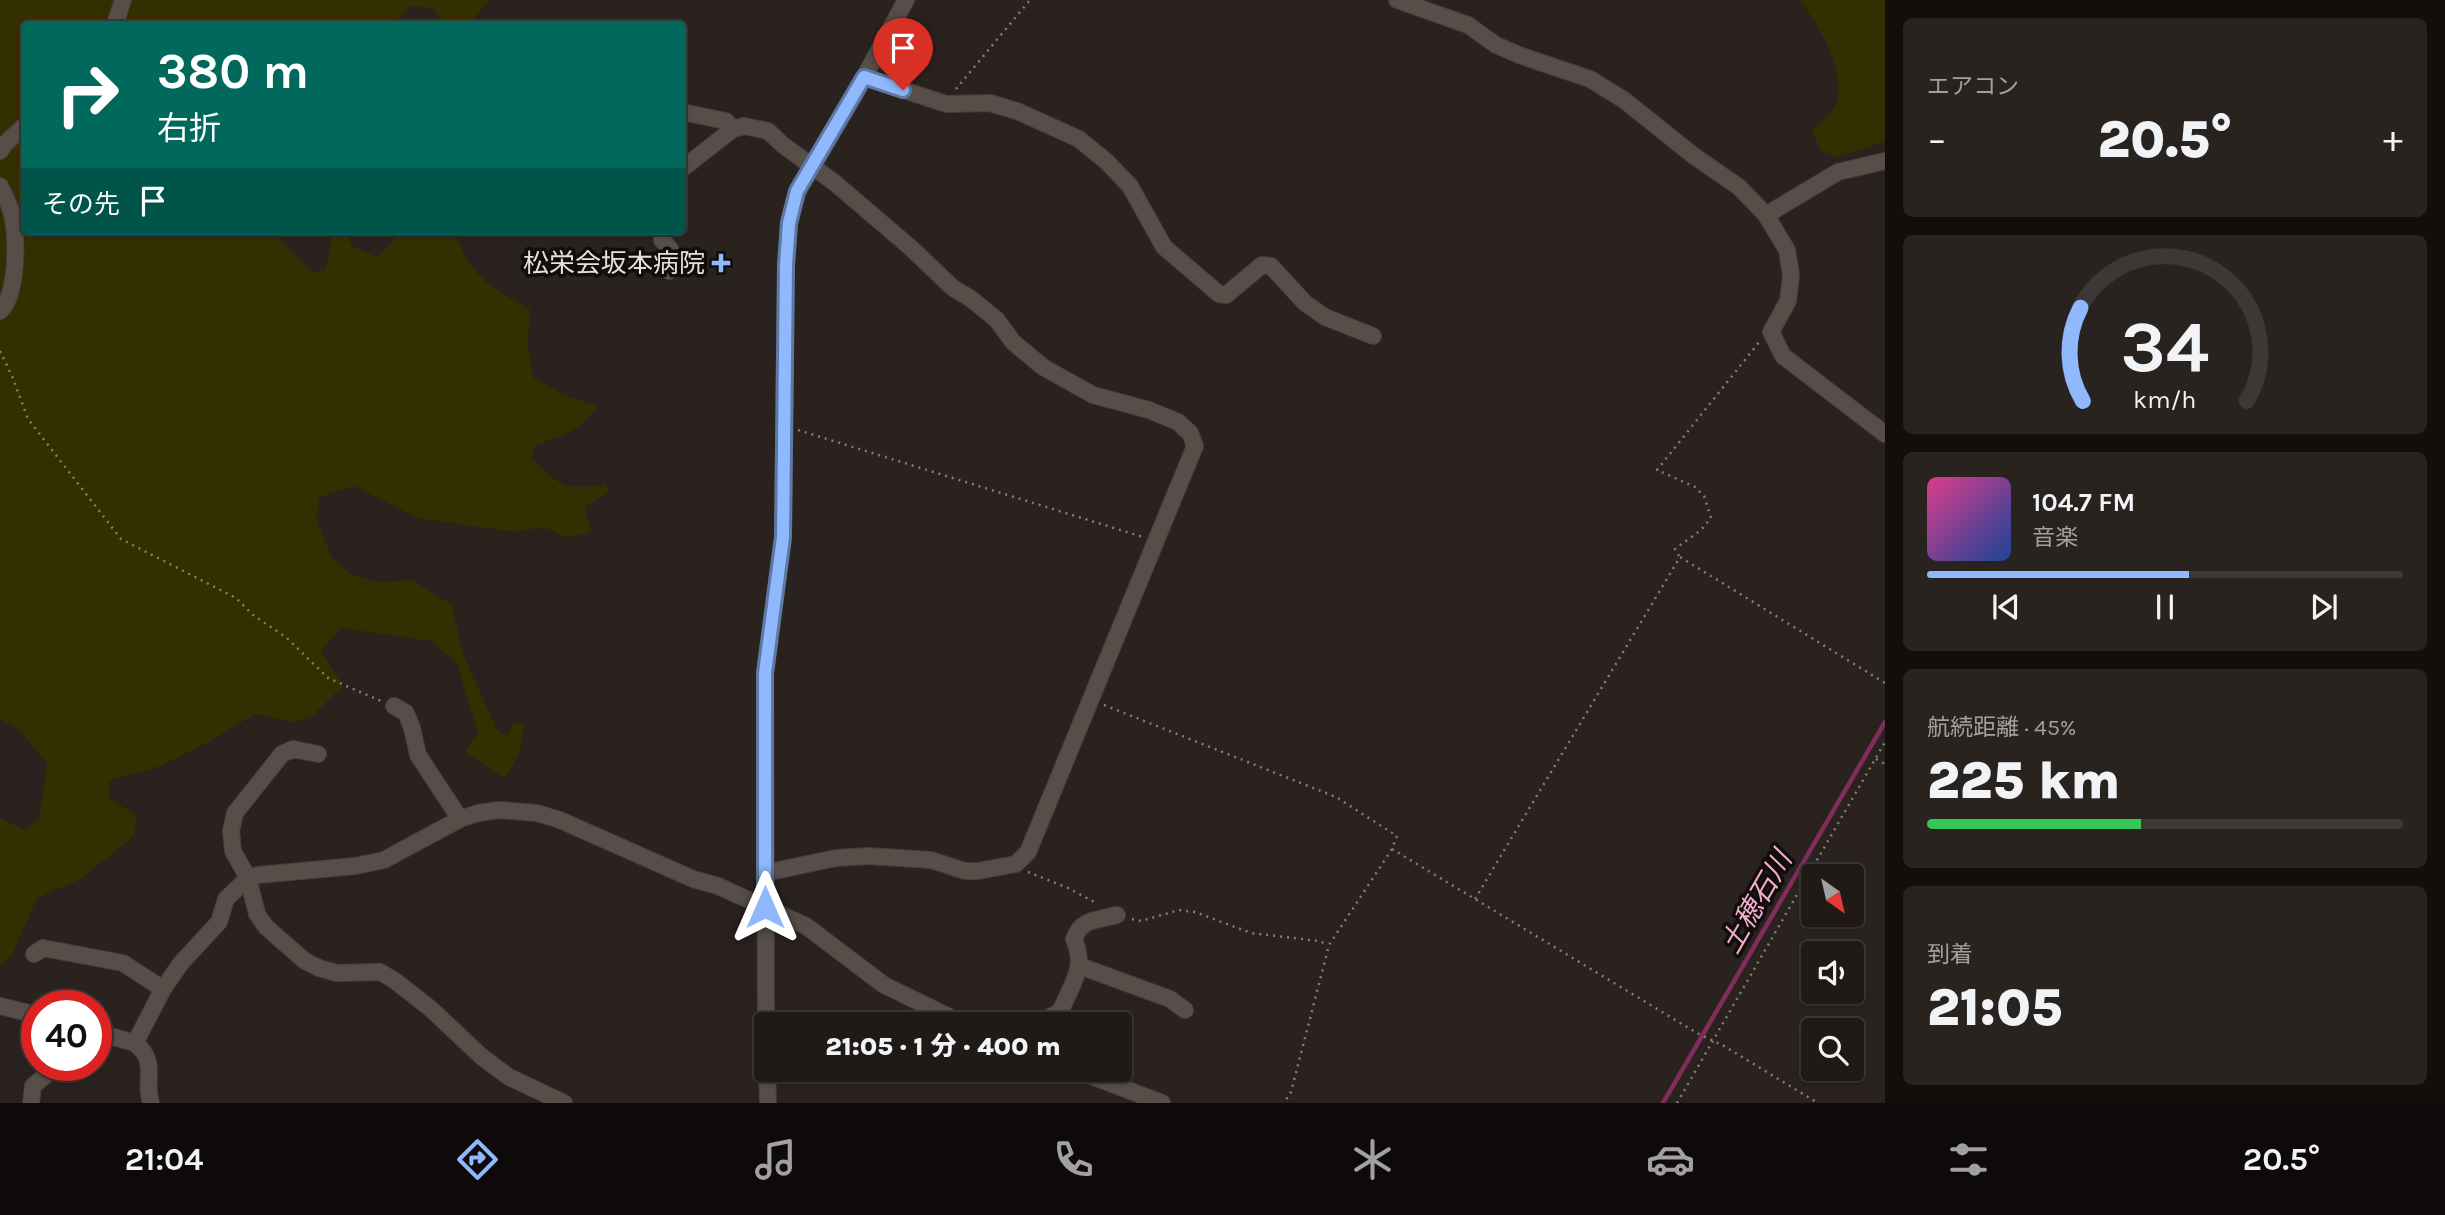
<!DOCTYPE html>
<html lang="ja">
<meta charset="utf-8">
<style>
:root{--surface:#201a16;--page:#28231f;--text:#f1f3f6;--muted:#a2a1a1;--line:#3d3835;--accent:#90b8fd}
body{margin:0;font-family:Karla,"Noto Sans JP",sans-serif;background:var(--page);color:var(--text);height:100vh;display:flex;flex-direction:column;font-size:26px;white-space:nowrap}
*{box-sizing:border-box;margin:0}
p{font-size:23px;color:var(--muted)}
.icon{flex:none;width:38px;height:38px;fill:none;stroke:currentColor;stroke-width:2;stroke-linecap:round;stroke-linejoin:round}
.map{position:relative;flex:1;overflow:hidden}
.drawer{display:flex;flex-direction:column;gap:18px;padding:18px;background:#120e0c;width:560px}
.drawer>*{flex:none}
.top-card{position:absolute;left:21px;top:21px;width:665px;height:214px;border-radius:7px;box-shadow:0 2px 5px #0004,0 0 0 2px var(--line);background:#00695c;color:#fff;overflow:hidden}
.needle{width:46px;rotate:146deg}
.fabs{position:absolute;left:1801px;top:864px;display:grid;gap:14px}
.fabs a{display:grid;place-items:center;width:63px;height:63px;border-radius:7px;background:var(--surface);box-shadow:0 2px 5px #0004,0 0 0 2px var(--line);font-size:35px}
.speed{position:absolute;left:21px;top:990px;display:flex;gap:14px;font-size:35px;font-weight:700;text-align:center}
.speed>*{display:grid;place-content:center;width:91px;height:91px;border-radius:50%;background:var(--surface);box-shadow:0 2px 5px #0004,0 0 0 2px var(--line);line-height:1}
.speed .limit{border:10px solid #d22;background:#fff;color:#111}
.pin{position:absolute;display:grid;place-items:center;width:60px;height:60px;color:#fff;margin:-72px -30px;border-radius:50% 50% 50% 0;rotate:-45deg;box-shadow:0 0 7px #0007}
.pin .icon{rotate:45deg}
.me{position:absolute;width:77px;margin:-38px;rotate:0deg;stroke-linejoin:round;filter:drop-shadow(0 0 5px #0008)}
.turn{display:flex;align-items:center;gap:24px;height:147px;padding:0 21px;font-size:32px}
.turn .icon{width:91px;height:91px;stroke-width:2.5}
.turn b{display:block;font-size:49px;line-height:60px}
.then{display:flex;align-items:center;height:66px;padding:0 21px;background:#0003;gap:14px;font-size:26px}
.big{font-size:52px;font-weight:800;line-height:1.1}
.drawer .widget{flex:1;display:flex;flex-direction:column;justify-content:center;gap:10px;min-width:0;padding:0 24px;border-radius:10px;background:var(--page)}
.drawer .dial{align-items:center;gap:0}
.dial svg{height:182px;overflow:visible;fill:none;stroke:var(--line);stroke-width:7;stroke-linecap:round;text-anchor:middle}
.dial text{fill:var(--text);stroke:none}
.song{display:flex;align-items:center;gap:21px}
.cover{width:84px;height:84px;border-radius:10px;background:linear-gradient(135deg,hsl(330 70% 55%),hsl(220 70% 35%))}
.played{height:7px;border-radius:4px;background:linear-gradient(90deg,var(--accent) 55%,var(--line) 55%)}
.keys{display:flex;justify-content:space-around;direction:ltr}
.heat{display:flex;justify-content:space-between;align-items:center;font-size:38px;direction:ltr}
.charge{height:10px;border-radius:5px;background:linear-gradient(90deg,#34c759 45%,var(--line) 0)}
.trip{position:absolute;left:754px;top:1012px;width:378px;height:70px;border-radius:7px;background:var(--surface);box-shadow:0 2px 5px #0004,0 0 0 2px var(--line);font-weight:800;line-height:70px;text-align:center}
.tab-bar{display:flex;height:112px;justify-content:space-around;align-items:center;background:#0d0a09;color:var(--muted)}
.tab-bar .icon{width:49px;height:49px}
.tab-bar .selected{color:var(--accent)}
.tab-bar b{font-size:32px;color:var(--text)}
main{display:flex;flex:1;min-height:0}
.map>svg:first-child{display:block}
</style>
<main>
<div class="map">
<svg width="1885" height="1103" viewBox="0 0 1885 1103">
<rect width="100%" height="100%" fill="#2a221e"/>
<g fill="#332f00">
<path d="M0,0H489L469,24H441L435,9L411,6L393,24H24V231H279L281,241L313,273L325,269L330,249L331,231H348L351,246L377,257L396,237L395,231H456C466,275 494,289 530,309L528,346L533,377L562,394L597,406C586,429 556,438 534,446L532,458C560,487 566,492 606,483L609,492L584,507L592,531L568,538L544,527L514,532L419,518L354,486L320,497L316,518L332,558L349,573L377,582L412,580L452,605L463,654L497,730L507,736L513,722L524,725L520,752L505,778L465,752L478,733L457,664L431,641L341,628L321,651L343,686L312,716L295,722L255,714L205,744L160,766L109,781V798L136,815L134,836L81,879L37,898L13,953L0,967V818L24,830L39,819L47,763L18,729L0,720Z"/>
<path d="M1800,0H1885V142L1838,157L1821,151L1812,130C1819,123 1831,114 1835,106C1850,75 1818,25 1800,0Z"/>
</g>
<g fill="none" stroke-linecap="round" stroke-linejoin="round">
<path stroke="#802d5c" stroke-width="4.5" d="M1663,1103L1885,722"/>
<g stroke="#463f3b" stroke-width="18">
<g id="minor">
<path d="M1397,0L1468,25L1496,45L1519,55L1590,79L1624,100L1694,156L1739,187L1766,215L1787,250L1791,275L1788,301L1771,332L1783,356L1885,434"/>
<path d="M115,24L123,0"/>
<path d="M864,77L946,104L990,103L1017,111L1079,139L1107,162L1130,186L1164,247L1219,294L1226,295L1262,265L1271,266L1305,303L1325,317L1373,336"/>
<path d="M682,112L726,121L733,129"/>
<path d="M0,151L5,144L24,126"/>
<path d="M682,169L733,129L744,126L768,131L783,145L835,183L911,248L953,288L970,298L997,320L1013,342L1043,367L1093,395L1149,410L1178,422L1190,433L1195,446L1028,852L1016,864L978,871H965L931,860L868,856L836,858L765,873"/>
<path d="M0,186C4,194 9,203 11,211C18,233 18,296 0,311"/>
<path d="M1766,215L1838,172L1885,161"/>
<path d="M662,231V240L670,249L669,271"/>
<path d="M394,706L406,713L412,728L418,755L460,819"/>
<path d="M318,754L293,749L282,754L235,813L231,831L233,851L248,878L257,914L266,927L305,961L319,968L337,973L380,972L394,980L431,1009L482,1057L509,1077L564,1103"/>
<path d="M34,954L43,948L123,963L163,989"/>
<path d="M1080,966L1170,999L1185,1010"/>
<path d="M0,1006L37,1015"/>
<path d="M1036,1024L1058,1013L1062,1008C1073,981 1086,968 1074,939C1081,918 1100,920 1117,915"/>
<path d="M766,1030L765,673L783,537L786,265L789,223L798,191L854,96L906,0"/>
<path d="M96,1032L135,1043"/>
<path d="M767,1069L768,1103"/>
<path d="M1073,1069L1162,1103"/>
<path d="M31,1103L33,1086L53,1069L54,1066"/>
<path d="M151,1103C143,1079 159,1063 135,1043L163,989L181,963L219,922L226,899L248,878L258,875L355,866L384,860L460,819L478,813L499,810L537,813L560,820L693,879L718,886L806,926L884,985L964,1024"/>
</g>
</g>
<g stroke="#847d7a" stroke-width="2.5" stroke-dasharray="2 5" stroke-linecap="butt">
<path d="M956,89L1030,0"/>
<path d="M0,351L12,376L28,419L121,539L236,598L253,615L287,638L328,678L381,701"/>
<path d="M798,430L1143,537"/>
<path d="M1679,556L1675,549L1701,530L1711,518L1704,496L1695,487L1657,470L1760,341"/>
<path d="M1104,705L1336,797L1397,836L1392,849L1329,945L1291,1092L1284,1103"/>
<path d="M1876,759L1885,764"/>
<path d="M1392,849L1697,1033L1724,1046L1818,1103"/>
<path d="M1028,872L1068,888L1098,904"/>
<path d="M1475,899L1680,557L1885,683"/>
<path d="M1132,919L1141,921L1179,910L1195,912L1251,933L1319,941L1328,945"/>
<path d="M1677,1103L1885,742"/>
</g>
<use href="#minor" stroke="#574e49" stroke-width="16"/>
</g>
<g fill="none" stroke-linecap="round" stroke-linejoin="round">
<g stroke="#5e78a4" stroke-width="18">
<path id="route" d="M765,907V673L783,537L786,265L789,223L797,191L864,77L903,90"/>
</g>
<use href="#route" stroke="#90b8fd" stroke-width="12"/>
</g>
<path fill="#90b8fd" stroke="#100d0b" stroke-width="2.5" d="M717.5 252.5h7v7h7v7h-7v7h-7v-7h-7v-7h7z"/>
<g text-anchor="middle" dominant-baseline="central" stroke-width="7" stroke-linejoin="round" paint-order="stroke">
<g font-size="26" fill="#e6e0dd" stroke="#100d0b" text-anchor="end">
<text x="705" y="263">松栄会坂本病院</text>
</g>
<g font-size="28" font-style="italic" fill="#f3accf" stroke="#100d0b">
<text transform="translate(1756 902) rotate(-60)">土穂石川</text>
</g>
</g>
</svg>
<div class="fabs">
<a><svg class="needle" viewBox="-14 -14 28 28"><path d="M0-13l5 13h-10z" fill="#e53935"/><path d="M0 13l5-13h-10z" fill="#a2a1a1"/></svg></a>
<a><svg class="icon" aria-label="sound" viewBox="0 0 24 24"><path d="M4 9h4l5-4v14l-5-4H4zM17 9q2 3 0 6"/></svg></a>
<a><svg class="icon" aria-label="search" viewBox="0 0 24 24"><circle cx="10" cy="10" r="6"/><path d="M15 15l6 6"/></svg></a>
</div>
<div class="speed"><div class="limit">40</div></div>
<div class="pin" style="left:903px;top:90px;background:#d93025"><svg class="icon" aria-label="arrive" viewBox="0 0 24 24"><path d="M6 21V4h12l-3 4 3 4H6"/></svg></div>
<svg class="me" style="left:765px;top:907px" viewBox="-20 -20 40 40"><path d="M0-17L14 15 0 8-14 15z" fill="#90b8fd" stroke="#fff" stroke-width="4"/></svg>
<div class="trip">21:05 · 1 分 · 400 m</div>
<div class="top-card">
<div class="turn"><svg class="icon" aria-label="right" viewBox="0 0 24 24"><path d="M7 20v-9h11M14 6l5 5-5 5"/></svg><div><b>380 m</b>右折</div></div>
<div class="then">その先<svg class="icon" aria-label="arrive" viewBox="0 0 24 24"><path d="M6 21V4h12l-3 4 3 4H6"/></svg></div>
</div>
</div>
<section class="drawer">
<div class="widget"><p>エアコン</p>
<div class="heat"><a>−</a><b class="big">20.5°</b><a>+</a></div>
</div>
<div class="widget dial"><svg viewBox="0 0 100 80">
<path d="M14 69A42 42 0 1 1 86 69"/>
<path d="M14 69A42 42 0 0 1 13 28" stroke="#90b8fd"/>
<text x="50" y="56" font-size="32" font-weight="700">34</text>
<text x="50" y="72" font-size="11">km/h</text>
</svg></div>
<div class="widget">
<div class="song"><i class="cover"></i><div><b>104.7 FM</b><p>音楽</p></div></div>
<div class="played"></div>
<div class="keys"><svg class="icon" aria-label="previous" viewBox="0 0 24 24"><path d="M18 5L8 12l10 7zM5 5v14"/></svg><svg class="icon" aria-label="pause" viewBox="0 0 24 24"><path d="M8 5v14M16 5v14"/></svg><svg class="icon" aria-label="next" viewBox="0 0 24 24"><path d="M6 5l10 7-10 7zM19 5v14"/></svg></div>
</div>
<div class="widget"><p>航続距離 · 45%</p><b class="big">225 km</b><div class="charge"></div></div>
<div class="widget"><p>到着</p><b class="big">21:05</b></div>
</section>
</main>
<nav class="tab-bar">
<b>21:04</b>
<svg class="icon selected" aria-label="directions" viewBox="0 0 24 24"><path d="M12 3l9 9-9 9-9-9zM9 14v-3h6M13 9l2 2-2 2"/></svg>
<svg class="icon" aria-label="music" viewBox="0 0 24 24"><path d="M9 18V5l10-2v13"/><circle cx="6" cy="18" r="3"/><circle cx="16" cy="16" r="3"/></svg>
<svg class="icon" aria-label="phone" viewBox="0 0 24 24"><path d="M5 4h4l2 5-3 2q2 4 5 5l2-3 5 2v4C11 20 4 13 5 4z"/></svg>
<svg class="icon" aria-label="climate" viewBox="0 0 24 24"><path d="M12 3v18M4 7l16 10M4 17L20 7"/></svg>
<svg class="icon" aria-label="car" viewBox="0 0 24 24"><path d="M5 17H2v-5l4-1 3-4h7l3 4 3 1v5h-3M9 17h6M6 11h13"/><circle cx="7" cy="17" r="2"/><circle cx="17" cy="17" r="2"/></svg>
<svg class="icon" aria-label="filters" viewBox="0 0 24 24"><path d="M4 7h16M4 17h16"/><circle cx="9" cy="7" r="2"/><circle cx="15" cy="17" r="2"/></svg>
<b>20.5°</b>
</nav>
